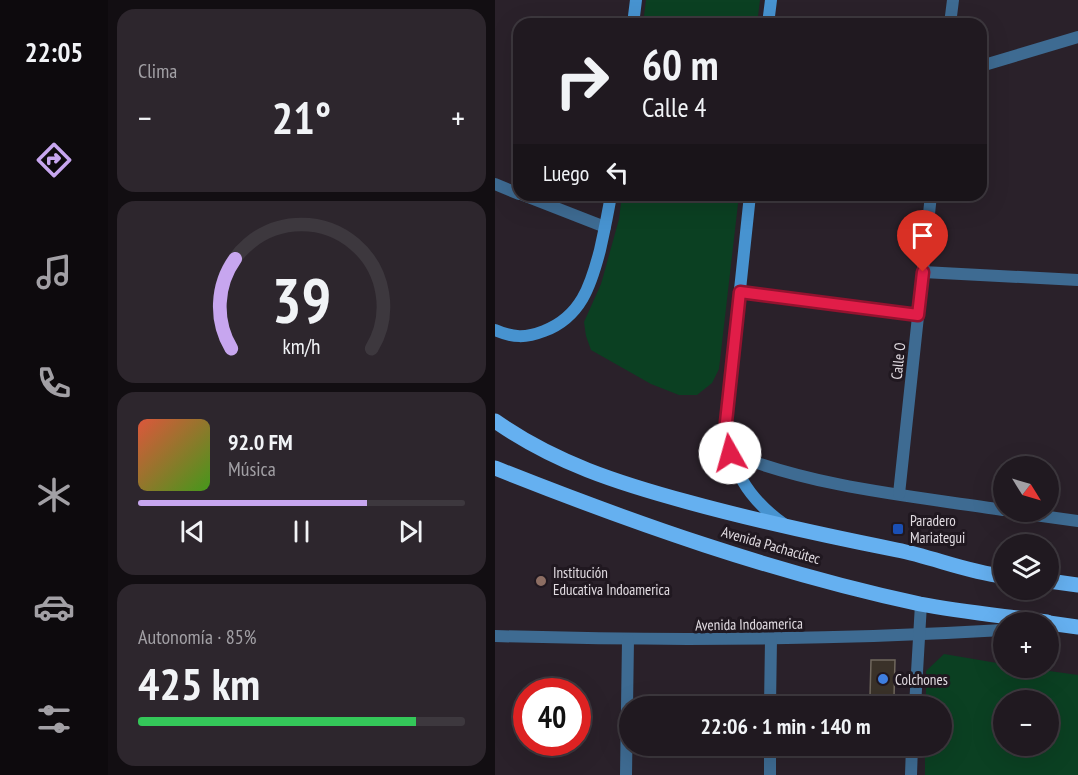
<!DOCTYPE html>
<html lang="es">
<meta charset="utf-8">
<style>
:root{--surface:#201920;--page:#2d262d;--text:#f1f3f6;--muted:#a2a0a5;--line:#3d383e;--accent:#c7a6ef}
body{margin:0;font-family:"PT Sans Narrow",sans-serif;background:var(--page);color:var(--text);height:100vh;display:flex;flex-direction:column;font-size:22px;white-space:nowrap}
*{box-sizing:border-box;margin:0}
p{font-size:20px;color:var(--muted)}
.icon{flex:none;width:33px;height:33px;fill:none;stroke:currentColor;stroke-width:2;stroke-linecap:round;stroke-linejoin:round}
.map{position:relative;flex:1;overflow:hidden}
.details{display:flex;flex-direction:column;gap:9px;padding:9px;background:#120e12;width:387px}
.details>*{flex:none}
.guide{position:absolute;left:18px;top:18px;width:474px;height:183px;border-radius:18px;box-shadow:0 6px 24px #0002,0 0 0 2px var(--line);background:#201920;color:var(--text);overflow:hidden}
.needle{width:39px;rotate:127deg}
.buttons{position:absolute;left:498px;top:456px;display:grid;gap:12px}
.buttons a{display:grid;place-items:center;width:66px;height:66px;border-radius:50%;background:var(--surface);box-shadow:0 6px 24px #0002,0 0 0 2px var(--line);font-size:30px}
.speed{position:absolute;left:18px;top:678px;display:flex;gap:12px;font-size:30px;font-weight:700;text-align:center}
.speed>*{display:grid;place-content:center;width:78px;height:78px;border-radius:50%;background:var(--surface);box-shadow:0 6px 24px #0002,0 0 0 2px var(--line);line-height:1}
.speed .limit{border:9px solid #d22;background:#fff;color:#111}
.pin{position:absolute;display:grid;place-items:center;width:51px;height:51px;color:#fff;margin:-62px -26px;border-radius:50% 50% 50% 0;rotate:-45deg;box-shadow:0 0 6px #0007}
.pin .icon{rotate:45deg}
.me{position:absolute;width:66px;margin:-33px;rotate:353deg;stroke-linejoin:round;filter:drop-shadow(0 0 4px #0008)}
.turn{display:flex;align-items:center;gap:21px;height:126px;padding:0 30px;font-size:27px}
.turn .icon{width:78px;height:78px;stroke-width:2.5}
.turn b{display:block;font-size:42px;line-height:51px}
.then{display:flex;align-items:center;height:57px;padding:0 30px;background:#0003;gap:12px;font-size:22px}
.big{font-size:45px;font-weight:600;line-height:1.1}
.details .widget{flex:1;display:flex;flex-direction:column;justify-content:center;gap:9px;min-width:0;padding:0 21px;border-radius:18px;background:var(--page)}
.details .dial{align-items:center;gap:0}
.dial svg{height:156px;overflow:visible;fill:none;stroke:var(--line);stroke-width:7;stroke-linecap:round;text-anchor:middle}
.dial text{fill:var(--text);stroke:none}
.song{display:flex;align-items:center;gap:18px}
.cover{width:72px;height:72px;border-radius:9px;background:linear-gradient(135deg,hsl(10 70% 55%),hsl(100 70% 35%))}
.played{height:6px;border-radius:3px;background:linear-gradient(90deg,var(--accent) 70%,var(--line) 70%)}
.keys{display:flex;justify-content:space-around;direction:ltr}
.heat{display:flex;justify-content:space-between;align-items:center;font-size:33px;direction:ltr}
.charge{height:9px;border-radius:4px;background:linear-gradient(90deg,#34c759 85%,var(--line) 0)}
.trip{position:absolute;left:124px;top:696px;width:333px;height:60px;border-radius:30px;background:var(--surface);box-shadow:0 6px 24px #0002,0 0 0 2px var(--line);font-weight:600;line-height:60px;text-align:center}
main{display:flex;flex:1;min-height:0}
.tab-bar{display:flex;flex-direction:column;width:108px;justify-content:space-around;align-items:center;background:#0d0a0d;color:var(--muted)}
.tab-bar .icon{width:42px;height:42px}
.tab-bar .active{color:var(--accent)}
.tab-bar b{font-size:27px;color:var(--text)}
.map>svg:first-child{display:block}
</style>
<main>
<nav class="tab-bar">
<b>22:05</b>
<svg class="icon active" aria-label="directions" viewBox="0 0 24 24"><path d="M12 3l9 9-9 9-9-9zM9 14v-3h6M13 9l2 2-2 2"/></svg>
<svg class="icon" aria-label="music" viewBox="0 0 24 24"><path d="M9 18V5l10-2v13"/><circle cx="6" cy="18" r="3"/><circle cx="16" cy="16" r="3"/></svg>
<svg class="icon" aria-label="phone" viewBox="0 0 24 24"><path d="M5 4h4l2 5-3 2q2 4 5 5l2-3 5 2v4C11 20 4 13 5 4z"/></svg>
<svg class="icon" aria-label="climate" viewBox="0 0 24 24"><path d="M12 3v18M4 7l16 10M4 17L20 7"/></svg>
<svg class="icon" aria-label="car" viewBox="0 0 24 24"><path d="M5 17H2v-5l4-1 3-4h7l3 4 3 1v5h-3M9 17h6M6 11h13"/><circle cx="7" cy="17" r="2"/><circle cx="17" cy="17" r="2"/></svg>
<svg class="icon" aria-label="filters" viewBox="0 0 24 24"><path d="M4 7h16M4 17h16"/><circle cx="9" cy="7" r="2"/><circle cx="15" cy="17" r="2"/></svg>
</nav>
<section class="details">
<div class="widget"><p>Clima</p>
<div class="heat"><a>−</a><b class="big">21°</b><a>+</a></div>
</div>
<div class="widget dial"><svg viewBox="0 0 100 80">
<path d="M14 69A42 42 0 1 1 86 69"/>
<path d="M14 69A42 42 0 0 1 16 23" stroke="#c7a6ef"/>
<text x="50" y="56" font-size="32" font-weight="700">39</text>
<text x="50" y="72" font-size="11">km/h</text>
</svg></div>
<div class="widget">
<div class="song"><i class="cover"></i><div><b>92.0 FM</b><p>Música</p></div></div>
<div class="played"></div>
<div class="keys"><svg class="icon" aria-label="previous" viewBox="0 0 24 24"><path d="M18 5L8 12l10 7zM5 5v14"/></svg><svg class="icon" aria-label="pause" viewBox="0 0 24 24"><path d="M8 5v14M16 5v14"/></svg><svg class="icon" aria-label="next" viewBox="0 0 24 24"><path d="M6 5l10 7-10 7zM19 5v14"/></svg></div>
</div>
<div class="widget"><p>Autonomía · 85%</p><b class="big">425 km</b><div class="charge"></div></div>
</section>
<div class="map">
<svg width="583" height="775" viewBox="0 0 583 775">
<rect width="100%" height="100%" fill="#2a212a"/>
<g fill="#0b4022" fill-rule="evenodd">
<path d="M151,0H265L262,24H148Z"/>
<path d="M127,195H244L224,369L217,383L202,395H184L156,384L96,350L91,336L89,322L106,284L124,219Z"/>
<path d="M449,654L508,664V668H533L583,675V775H430V746H447V706H431V671ZM508,700H554V746H508Z"/>
</g>
<path fill="#3a3229" stroke="#70685d" stroke-width="1.5" d="M376,660H400L399,697H375Z"/>
<g fill="none" stroke-linecap="round" stroke-linejoin="round">
<g stroke="#3e6b92" stroke-width="12">
<path d="M455,24L458,0"/>
<path d="M486,66L583,37"/>
<path d="M0,184L24,194"/>
<path d="M28,195L110,227"/>
<path d="M428,272L583,280"/>
<path d="M245,292L423,315"/>
<path d="M235,453C322,488 417,496 508,510"/>
<path d="M404,494L436,195"/>
<path d="M518,512L583,521"/>
<path d="M0,636C170,641 339,640 508,630"/>
<path d="M275,706L276,639"/>
<path d="M420,706L426,604"/>
<path d="M131,775L133,640"/>
<path d="M275,775V746"/>
<path d="M416,775L417,746"/>
</g>
<g stroke="#4793d0" stroke-width="12">
<path d="M138,24L141,0"/>
<path d="M273,24L276,0"/>
<path d="M255,195L231,422C235,469 252,498 290,525"/>
<path d="M0,330C18,338 31,338 49,331C86,317 96,285 105,250C109,232 113,213 116,195"/>
</g>
<g stroke="#65b0f0" stroke-width="15">
<path d="M0,421C60,463 123,483 193,502C262,521 332,536 402,550C438,557 472,572 508,576"/>
<path d="M0,468C138,523 280,573 425,604C467,612 510,616 552,622"/>
<path d="M554,581L583,585"/>
<path d="M554,623L583,627"/>
</g>
</g>
<g fill="none" stroke-linecap="round" stroke-linejoin="round">
<g stroke="#92132f" stroke-width="15">
<path id="route" d="M235,453L231,422L245,292L423,315L428,272"/>
</g>
<use href="#route" stroke="#e11d48" stroke-width="10"/>
</g>
<rect fill="#1a4fb4" stroke="#201820" stroke-width="2" x="397" y="523" width="12" height="12" rx="3"/>
<circle fill="#8d6e63" stroke="#201820" stroke-width="2" cx="46" cy="581" r="6"/>
<circle fill="#3f7fe0" stroke="#201820" stroke-width="2" cx="388" cy="679" r="6"/>
<g text-anchor="middle" dominant-baseline="central" stroke-width="6" stroke-linejoin="round" paint-order="stroke">
<g font-size="15" fill="#e1dbe1" stroke="#201820">
<text transform="translate(403 361) rotate(-84)">Calle O</text>
<text transform="translate(276 545) rotate(16)">Avenida Pachacútec</text>
<text transform="translate(254 624) rotate(-1)">Avenida Indoamerica</text>
</g>
<g font-size="15" fill="#e1dbe1" stroke="#201820" text-anchor="start">
<text x="415" y="520">Paradero<tspan x="415" dy="17">Mariategui</tspan></text>
<text x="58" y="572">Institución<tspan x="58" dy="17">Educativa Indoamerica</tspan></text>
<text x="400" y="679">Colchones</text>
</g>
</g>
</svg>
<div class="buttons">
<a><svg class="needle" viewBox="-14 -14 28 28"><path d="M0-13l5 13h-10z" fill="#e53935"/><path d="M0 13l5-13h-10z" fill="#a2a0a5"/></svg></a>
<a><svg class="icon" aria-label="layers" viewBox="0 0 24 24"><path d="M12 4l9 5-9 5-9-5zM3 14l9 5 9-5"/></svg></a>
<a>+</a>
<a>−</a>
</div>
<div class="speed"><div class="limit">40</div></div>
<div class="pin" style="left:428px;top:272px;background:#d93025"><svg class="icon" aria-label="arrive" viewBox="0 0 24 24"><path d="M6 21V4h12l-3 4 3 4H6"/></svg></div>
<svg class="me" style="left:235px;top:453px" viewBox="-20 -20 40 40"><circle r="19" fill="#fff"/><path d="M0-13L10 11 0 6-10 11z" fill="#e11d48"/></svg>
<div class="trip">22:06 · 1 min · 140 m</div>
<div class="guide">
<div class="turn"><svg class="icon" aria-label="right" viewBox="0 0 24 24"><path d="M7 20v-9h11M14 6l5 5-5 5"/></svg><div><b>60 m</b>Calle 4</div></div>
<div class="then">Luego<svg class="icon" aria-label="left" viewBox="0 0 24 24"><path d="M17 20v-9H6M10 6l-5 5 5 5"/></svg></div>
</div>
</div>
</main>
